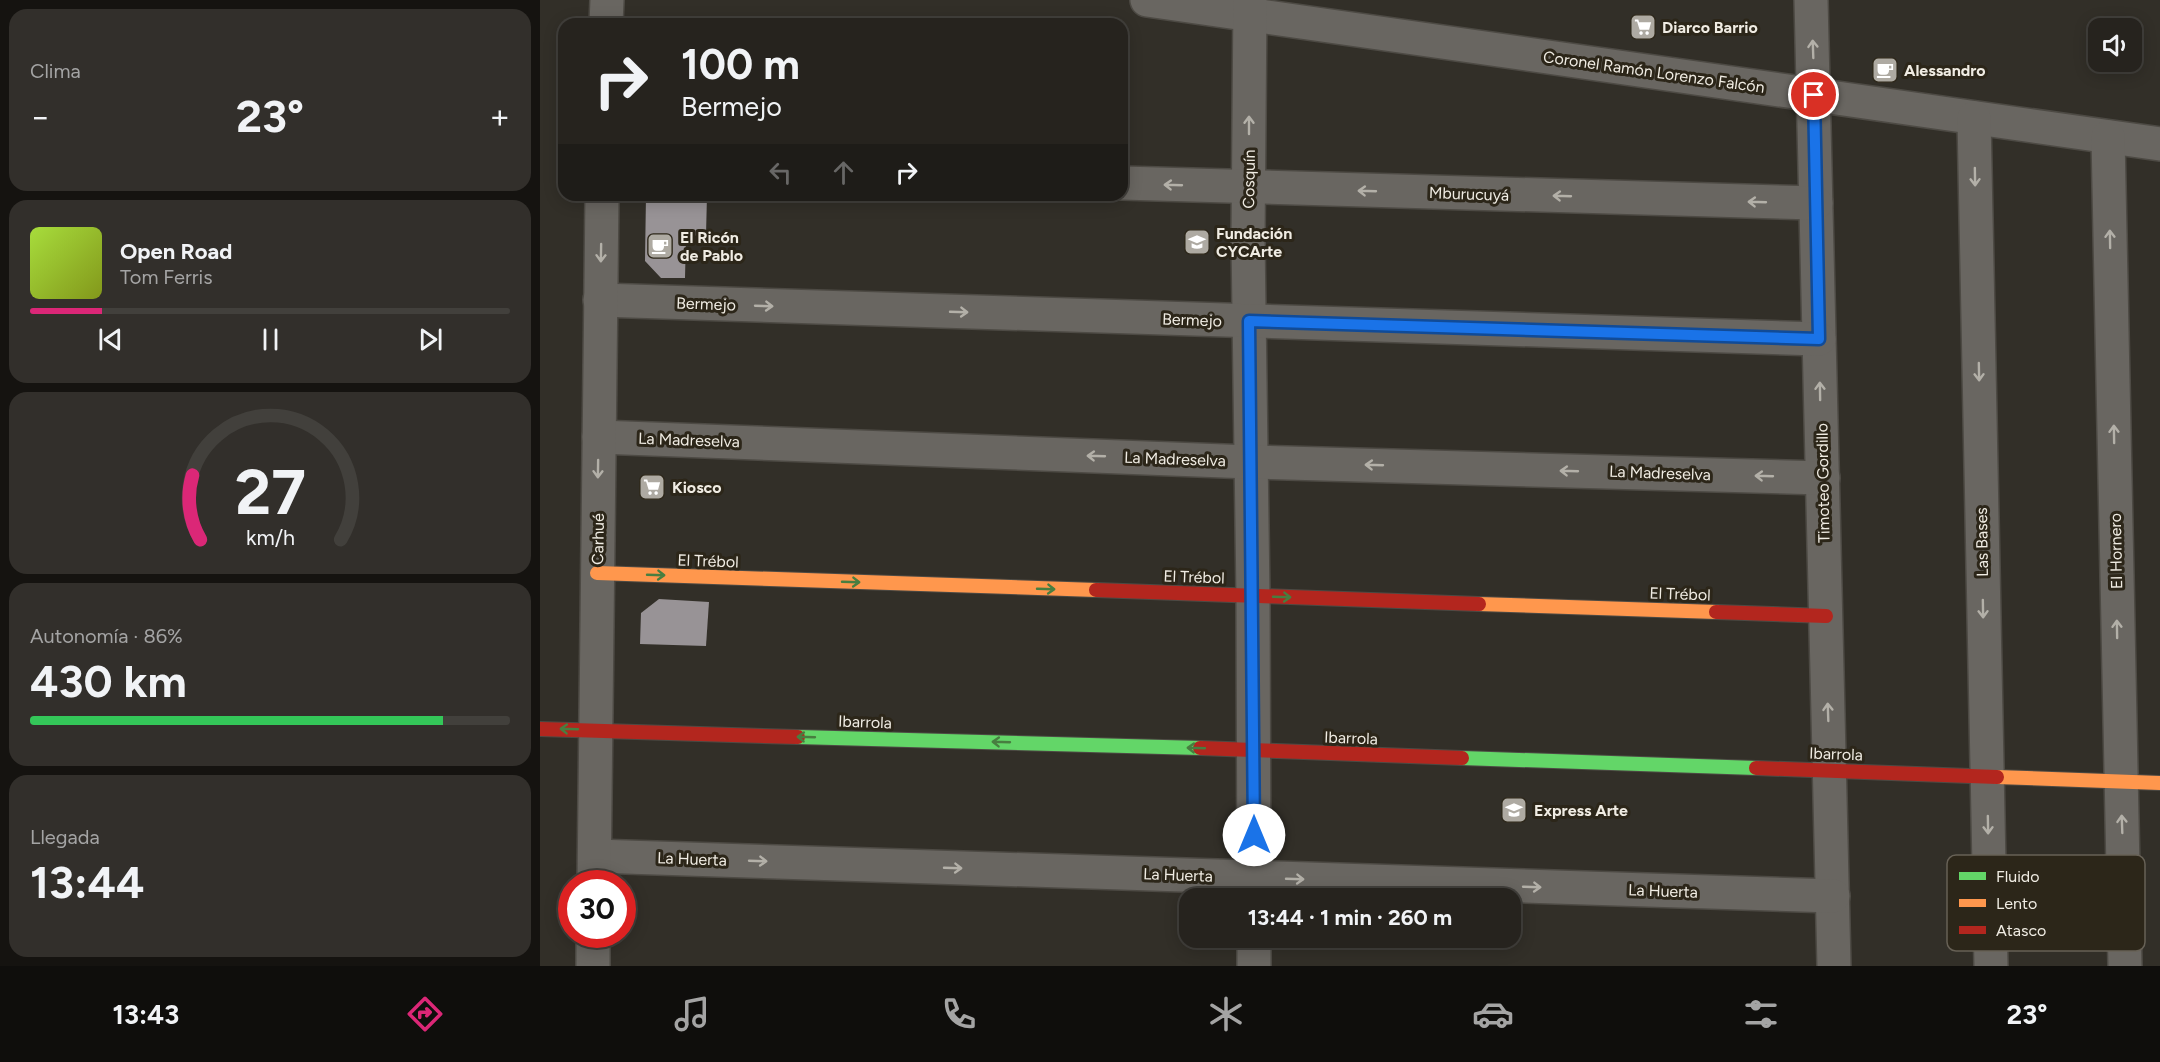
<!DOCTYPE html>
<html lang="es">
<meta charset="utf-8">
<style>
:root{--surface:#26231e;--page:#322f2b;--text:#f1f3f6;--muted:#a4a4a4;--line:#42403c;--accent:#db2777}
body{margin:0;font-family:Figtree,sans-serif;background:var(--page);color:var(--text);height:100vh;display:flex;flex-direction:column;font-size:22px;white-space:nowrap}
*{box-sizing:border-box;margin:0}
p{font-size:20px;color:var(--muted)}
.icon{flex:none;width:33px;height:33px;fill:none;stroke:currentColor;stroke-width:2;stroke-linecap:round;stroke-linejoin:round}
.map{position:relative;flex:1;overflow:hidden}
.drawer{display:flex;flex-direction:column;gap:9px;padding:9px;background:#151310;width:540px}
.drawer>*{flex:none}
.guide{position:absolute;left:18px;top:18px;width:570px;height:183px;border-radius:18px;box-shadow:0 3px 15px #0003,0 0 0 2px var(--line);background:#26231e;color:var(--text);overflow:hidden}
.fabs{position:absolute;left:1548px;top:18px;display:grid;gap:12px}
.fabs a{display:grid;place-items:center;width:54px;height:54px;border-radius:12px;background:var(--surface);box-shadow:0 3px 15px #0003,0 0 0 2px var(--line);font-size:30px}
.speed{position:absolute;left:18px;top:870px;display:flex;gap:12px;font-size:30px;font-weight:700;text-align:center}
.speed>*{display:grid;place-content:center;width:78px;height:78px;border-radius:50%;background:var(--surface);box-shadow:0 3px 15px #0003,0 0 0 2px var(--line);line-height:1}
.speed .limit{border:9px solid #d22;background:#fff;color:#111}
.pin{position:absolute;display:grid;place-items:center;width:51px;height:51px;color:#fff;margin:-26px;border:3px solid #fff;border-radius:50%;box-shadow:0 2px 6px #0007}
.me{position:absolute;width:66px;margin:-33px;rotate:0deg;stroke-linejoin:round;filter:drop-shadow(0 0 4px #0008)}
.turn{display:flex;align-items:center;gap:21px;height:126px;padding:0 24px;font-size:27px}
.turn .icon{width:78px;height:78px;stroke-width:2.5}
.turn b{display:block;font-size:42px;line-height:51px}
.lanes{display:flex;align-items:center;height:57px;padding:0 24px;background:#0003;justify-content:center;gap:30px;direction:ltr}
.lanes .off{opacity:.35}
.big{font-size:45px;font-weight:700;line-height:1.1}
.drawer .card{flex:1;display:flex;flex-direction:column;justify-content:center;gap:9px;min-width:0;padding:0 21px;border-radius:18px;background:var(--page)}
.drawer .dial{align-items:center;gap:0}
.dial svg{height:156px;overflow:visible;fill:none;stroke:var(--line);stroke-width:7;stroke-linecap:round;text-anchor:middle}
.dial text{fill:var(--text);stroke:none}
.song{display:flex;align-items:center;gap:18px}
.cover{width:72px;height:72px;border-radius:9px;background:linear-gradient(135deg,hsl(80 70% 55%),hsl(70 70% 35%))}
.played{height:6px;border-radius:3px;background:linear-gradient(90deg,var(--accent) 15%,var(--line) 15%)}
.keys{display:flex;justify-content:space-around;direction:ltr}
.heat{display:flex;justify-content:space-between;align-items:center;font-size:33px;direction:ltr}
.charge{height:9px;border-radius:4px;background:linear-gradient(90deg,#34c759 86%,var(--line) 0)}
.trip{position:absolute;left:639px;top:888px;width:342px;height:60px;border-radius:18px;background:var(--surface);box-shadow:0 3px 15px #0003,0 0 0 2px var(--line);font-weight:700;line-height:60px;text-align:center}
.menu{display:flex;height:96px;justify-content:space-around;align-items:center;background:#0f0e0c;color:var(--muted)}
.menu .icon{width:42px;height:42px}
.menu .active{color:var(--accent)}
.menu b{font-size:27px;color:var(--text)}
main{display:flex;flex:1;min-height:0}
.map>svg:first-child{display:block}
</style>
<main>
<section class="drawer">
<div class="card"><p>Clima</p>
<div class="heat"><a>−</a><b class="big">23°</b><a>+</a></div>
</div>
<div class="card">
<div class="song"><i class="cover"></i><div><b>Open Road</b><p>Tom Ferris</p></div></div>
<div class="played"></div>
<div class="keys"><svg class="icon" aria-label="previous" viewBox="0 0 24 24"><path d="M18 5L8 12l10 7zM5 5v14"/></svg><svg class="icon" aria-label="pause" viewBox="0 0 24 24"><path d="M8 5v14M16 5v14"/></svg><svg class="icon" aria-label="next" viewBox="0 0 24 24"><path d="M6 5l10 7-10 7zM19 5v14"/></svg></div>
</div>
<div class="card dial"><svg viewBox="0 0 100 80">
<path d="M14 69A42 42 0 1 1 86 69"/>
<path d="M14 69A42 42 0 0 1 10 36" stroke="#db2777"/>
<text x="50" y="56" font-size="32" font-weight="700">27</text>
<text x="50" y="72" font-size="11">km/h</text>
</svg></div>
<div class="card"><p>Autonomía · 86%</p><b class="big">430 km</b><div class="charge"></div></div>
<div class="card"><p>Llegada</p><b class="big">13:44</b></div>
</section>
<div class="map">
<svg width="1620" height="966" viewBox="0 0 1620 966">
<rect width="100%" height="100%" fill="#322f28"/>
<g fill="#989396">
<path d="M106,195H167L166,235L146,236L145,278H121L105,261Z"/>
<path d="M119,599L169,602L166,646L100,644L101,613Z"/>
</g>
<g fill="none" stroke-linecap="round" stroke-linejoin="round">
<g stroke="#4d4a44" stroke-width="36">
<g id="street">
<path d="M607,0L1620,144"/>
<path d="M710,0L708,240L713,596L714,898"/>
<path d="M1271,0L1294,966"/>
<path d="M66,24L67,0"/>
<path d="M1434,118L1451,966"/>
<path d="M1568,137L1585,966"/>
<path d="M582,183L1276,203"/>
<path d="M60,300L1279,339"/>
<path d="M59,437L710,462L1283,478"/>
<path d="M55,856L1293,896"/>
<path d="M54,884L62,195"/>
<path d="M714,938V966"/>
<path d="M53,966V934"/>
</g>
</g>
<g stroke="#4d4a44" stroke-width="16">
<g id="fast">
<path d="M258,737L660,748"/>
<path d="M922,758L1216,768"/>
</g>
</g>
<g stroke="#4d4a44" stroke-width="16">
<g id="slow">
<path d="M57,573L556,590"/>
<path d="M939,604L1176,612"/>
<path d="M1457,777L1620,783"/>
</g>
</g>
<g stroke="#4d4a44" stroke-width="16">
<g id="jam">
<path d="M556,590L939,604"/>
<path d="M1176,612L1286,616"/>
<path d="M0,729L258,737"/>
<path d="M660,748L922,758"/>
<path d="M1216,768L1457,777"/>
</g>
</g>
<use href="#street" stroke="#696661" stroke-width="33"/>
<use href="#fast" stroke="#63d668" stroke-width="14"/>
<use href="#slow" stroke="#ff974d" stroke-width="14"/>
<use href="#jam" stroke="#b3261e" stroke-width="14"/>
</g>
<defs><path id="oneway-shaft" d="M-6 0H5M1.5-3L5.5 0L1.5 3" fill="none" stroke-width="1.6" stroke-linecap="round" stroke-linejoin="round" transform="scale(1.5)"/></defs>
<g stroke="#b3b0a8">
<use href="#oneway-shaft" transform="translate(1273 49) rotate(-92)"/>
<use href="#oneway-shaft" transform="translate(709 125) rotate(-90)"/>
<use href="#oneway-shaft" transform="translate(1435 177) rotate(89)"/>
<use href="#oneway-shaft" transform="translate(633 185) rotate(-178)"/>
<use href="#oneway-shaft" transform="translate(827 191) rotate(-178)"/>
<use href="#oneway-shaft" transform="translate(1022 196) rotate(-178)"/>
<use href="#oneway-shaft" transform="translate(1217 202) rotate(-178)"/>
<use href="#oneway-shaft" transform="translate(1570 239) rotate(-91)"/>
<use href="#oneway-shaft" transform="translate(61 253) rotate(91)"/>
<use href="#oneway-shaft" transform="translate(224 306) rotate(2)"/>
<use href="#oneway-shaft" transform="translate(419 312) rotate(2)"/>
<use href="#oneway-shaft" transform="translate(1439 372) rotate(89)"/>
<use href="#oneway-shaft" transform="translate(1280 391) rotate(-91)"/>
<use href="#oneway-shaft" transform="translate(1574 434) rotate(-91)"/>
<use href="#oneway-shaft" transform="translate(556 456) rotate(-178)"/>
<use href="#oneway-shaft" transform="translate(834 465) rotate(-178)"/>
<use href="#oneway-shaft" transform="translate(58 469) rotate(91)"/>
<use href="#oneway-shaft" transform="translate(1029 471) rotate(-178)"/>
<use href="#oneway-shaft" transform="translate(1224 476) rotate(-178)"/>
<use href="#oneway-shaft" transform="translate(1443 609) rotate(89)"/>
<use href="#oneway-shaft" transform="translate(1577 629) rotate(-91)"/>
<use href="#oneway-shaft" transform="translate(1288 712) rotate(-92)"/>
<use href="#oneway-shaft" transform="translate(1582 824) rotate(-92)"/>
<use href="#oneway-shaft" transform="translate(1448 825) rotate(89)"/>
<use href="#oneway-shaft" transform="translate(218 861) rotate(2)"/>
<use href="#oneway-shaft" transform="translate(413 868) rotate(2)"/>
<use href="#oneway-shaft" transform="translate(755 879) rotate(2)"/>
<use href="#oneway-shaft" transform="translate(992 887) rotate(2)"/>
</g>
<g stroke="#487e40">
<use href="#oneway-shaft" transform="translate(116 575) rotate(2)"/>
<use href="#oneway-shaft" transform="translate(311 582) rotate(2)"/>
<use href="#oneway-shaft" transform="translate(506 589) rotate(2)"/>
<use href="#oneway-shaft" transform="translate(742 597) rotate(2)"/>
<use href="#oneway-shaft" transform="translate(29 729) rotate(-178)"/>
<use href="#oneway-shaft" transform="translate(266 737) rotate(-178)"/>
<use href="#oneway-shaft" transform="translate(461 742) rotate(-178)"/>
<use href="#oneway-shaft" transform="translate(656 748) rotate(-178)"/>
</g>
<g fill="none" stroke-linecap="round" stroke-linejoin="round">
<g stroke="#114b97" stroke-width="15">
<path id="route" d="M714,835L709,321L1279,339L1274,95"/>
</g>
<use href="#route" stroke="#1a73e8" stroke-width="10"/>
</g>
<defs>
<g id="supermarket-square" transform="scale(1.35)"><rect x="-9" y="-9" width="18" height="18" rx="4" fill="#aeaaa2" stroke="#2c2619"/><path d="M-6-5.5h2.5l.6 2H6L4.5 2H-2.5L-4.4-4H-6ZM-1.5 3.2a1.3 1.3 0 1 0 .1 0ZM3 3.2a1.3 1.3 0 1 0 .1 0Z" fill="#fff"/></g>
<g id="cafe-square" transform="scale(1.35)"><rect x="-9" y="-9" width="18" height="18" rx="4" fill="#aeaaa2" stroke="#2c2619"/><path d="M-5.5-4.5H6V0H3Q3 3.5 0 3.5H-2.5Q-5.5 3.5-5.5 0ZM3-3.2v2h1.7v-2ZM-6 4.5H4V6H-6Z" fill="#fff"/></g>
<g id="university-square" transform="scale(1.35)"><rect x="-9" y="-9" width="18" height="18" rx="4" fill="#aeaaa2" stroke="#2c2619"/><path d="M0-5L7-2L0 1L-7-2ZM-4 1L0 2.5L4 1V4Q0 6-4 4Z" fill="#fff"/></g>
</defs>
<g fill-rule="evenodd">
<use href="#supermarket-square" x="1103" y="27"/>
<use href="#cafe-square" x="1345" y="70"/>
<use href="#university-square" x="657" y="242"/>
<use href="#cafe-square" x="120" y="246"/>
<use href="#supermarket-square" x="112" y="487"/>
<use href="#university-square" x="974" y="810"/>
</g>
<g text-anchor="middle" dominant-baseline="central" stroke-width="6" stroke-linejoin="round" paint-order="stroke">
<g font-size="16" font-weight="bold" fill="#f0ece3" stroke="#2c2619" text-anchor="start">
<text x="1122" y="27">Diarco Barrio</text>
<text x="1364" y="70">Alessandro</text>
<text x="676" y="233">Fundación<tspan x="676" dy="18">CYCArte</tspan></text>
<text x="140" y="237">El Ricón<tspan x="140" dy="18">de Pablo</tspan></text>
<text x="132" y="487">Kiosco</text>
<text x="994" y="810">Express Arte</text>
</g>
<g font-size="16" fill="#f0ece3" stroke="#2c2619">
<text transform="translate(1114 72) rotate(8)">Coronel Ramón Lorenzo Falcón</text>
<text transform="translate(709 179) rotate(-89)">Cosquín</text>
<text transform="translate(929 194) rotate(2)">Mburucuyá</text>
<text transform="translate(166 304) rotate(2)">Bermejo</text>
<text transform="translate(652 320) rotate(2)">Bermejo</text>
<text transform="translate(149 440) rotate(2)">La Madreselva</text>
<text transform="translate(635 459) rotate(2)">La Madreselva</text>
<text transform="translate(1120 473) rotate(2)">La Madreselva</text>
<text transform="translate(1283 483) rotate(-91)">Timoteo Gordillo</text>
<text transform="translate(58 539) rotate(-89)">Carhué</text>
<text transform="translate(1442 542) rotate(-91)">Las Bases</text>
<text transform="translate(1576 551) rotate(-91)">El Hornero</text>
<text transform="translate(168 561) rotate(2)">El Trébol</text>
<text transform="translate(654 577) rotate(2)">El Trébol</text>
<text transform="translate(1140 594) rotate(2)">El Trébol</text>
<text transform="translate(325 722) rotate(2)">Ibarrola</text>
<text transform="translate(811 738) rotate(2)">Ibarrola</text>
<text transform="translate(1296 754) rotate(2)">Ibarrola</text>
<text transform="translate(152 859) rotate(2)">La Huerta</text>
<text transform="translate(638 875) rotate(2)">La Huerta</text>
<text transform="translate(1123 891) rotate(2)">La Huerta</text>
</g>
</g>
<rect x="1407" y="855" width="198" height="96" rx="9" fill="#2c2619" stroke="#676156" stroke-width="1.5"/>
<rect x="1419" y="872" width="27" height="8" fill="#63d668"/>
<rect x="1419" y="899" width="27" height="8" fill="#ff974d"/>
<rect x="1419" y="926" width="27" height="8" fill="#b3261e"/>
<g font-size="16" fill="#f0ece3">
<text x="1456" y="882">Fluido</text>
<text x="1456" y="909">Lento</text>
<text x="1456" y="936">Atasco</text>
</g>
</svg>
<div class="fabs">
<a><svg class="icon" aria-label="sound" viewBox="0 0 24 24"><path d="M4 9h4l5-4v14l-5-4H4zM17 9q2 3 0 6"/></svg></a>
</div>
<div class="speed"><div class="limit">30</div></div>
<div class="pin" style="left:1274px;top:95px;background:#d93025"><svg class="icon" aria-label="arrive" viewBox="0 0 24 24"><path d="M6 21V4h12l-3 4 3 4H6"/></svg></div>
<svg class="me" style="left:714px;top:835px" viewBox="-20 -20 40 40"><circle r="19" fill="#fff"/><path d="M0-13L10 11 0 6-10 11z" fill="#1a73e8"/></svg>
<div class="trip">13:44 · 1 min · 260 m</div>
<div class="guide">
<div class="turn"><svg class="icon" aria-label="right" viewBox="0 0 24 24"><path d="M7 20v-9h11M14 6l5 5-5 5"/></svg><div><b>100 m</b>Bermejo</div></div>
<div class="lanes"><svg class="icon off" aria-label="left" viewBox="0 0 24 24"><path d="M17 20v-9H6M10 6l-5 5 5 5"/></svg><svg class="icon off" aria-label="ahead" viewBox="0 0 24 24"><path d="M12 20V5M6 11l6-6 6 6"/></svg><svg class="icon" aria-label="right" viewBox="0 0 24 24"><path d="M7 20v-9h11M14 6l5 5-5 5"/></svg></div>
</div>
</div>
</main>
<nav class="menu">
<b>13:43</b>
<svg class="icon active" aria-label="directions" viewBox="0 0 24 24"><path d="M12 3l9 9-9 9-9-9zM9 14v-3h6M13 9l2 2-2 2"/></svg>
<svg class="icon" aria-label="music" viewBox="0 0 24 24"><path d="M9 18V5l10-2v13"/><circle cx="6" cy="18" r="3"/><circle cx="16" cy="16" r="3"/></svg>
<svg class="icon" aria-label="phone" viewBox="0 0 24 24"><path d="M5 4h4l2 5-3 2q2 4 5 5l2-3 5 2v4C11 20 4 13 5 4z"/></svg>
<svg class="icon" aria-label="climate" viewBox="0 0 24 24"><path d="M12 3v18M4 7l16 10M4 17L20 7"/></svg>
<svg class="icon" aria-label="car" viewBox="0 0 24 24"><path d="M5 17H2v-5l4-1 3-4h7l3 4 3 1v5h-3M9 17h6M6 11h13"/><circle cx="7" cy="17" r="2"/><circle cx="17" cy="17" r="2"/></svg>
<svg class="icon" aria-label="filters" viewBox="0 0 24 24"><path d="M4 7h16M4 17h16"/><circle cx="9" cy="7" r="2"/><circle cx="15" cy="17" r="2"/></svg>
<b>23°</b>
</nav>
